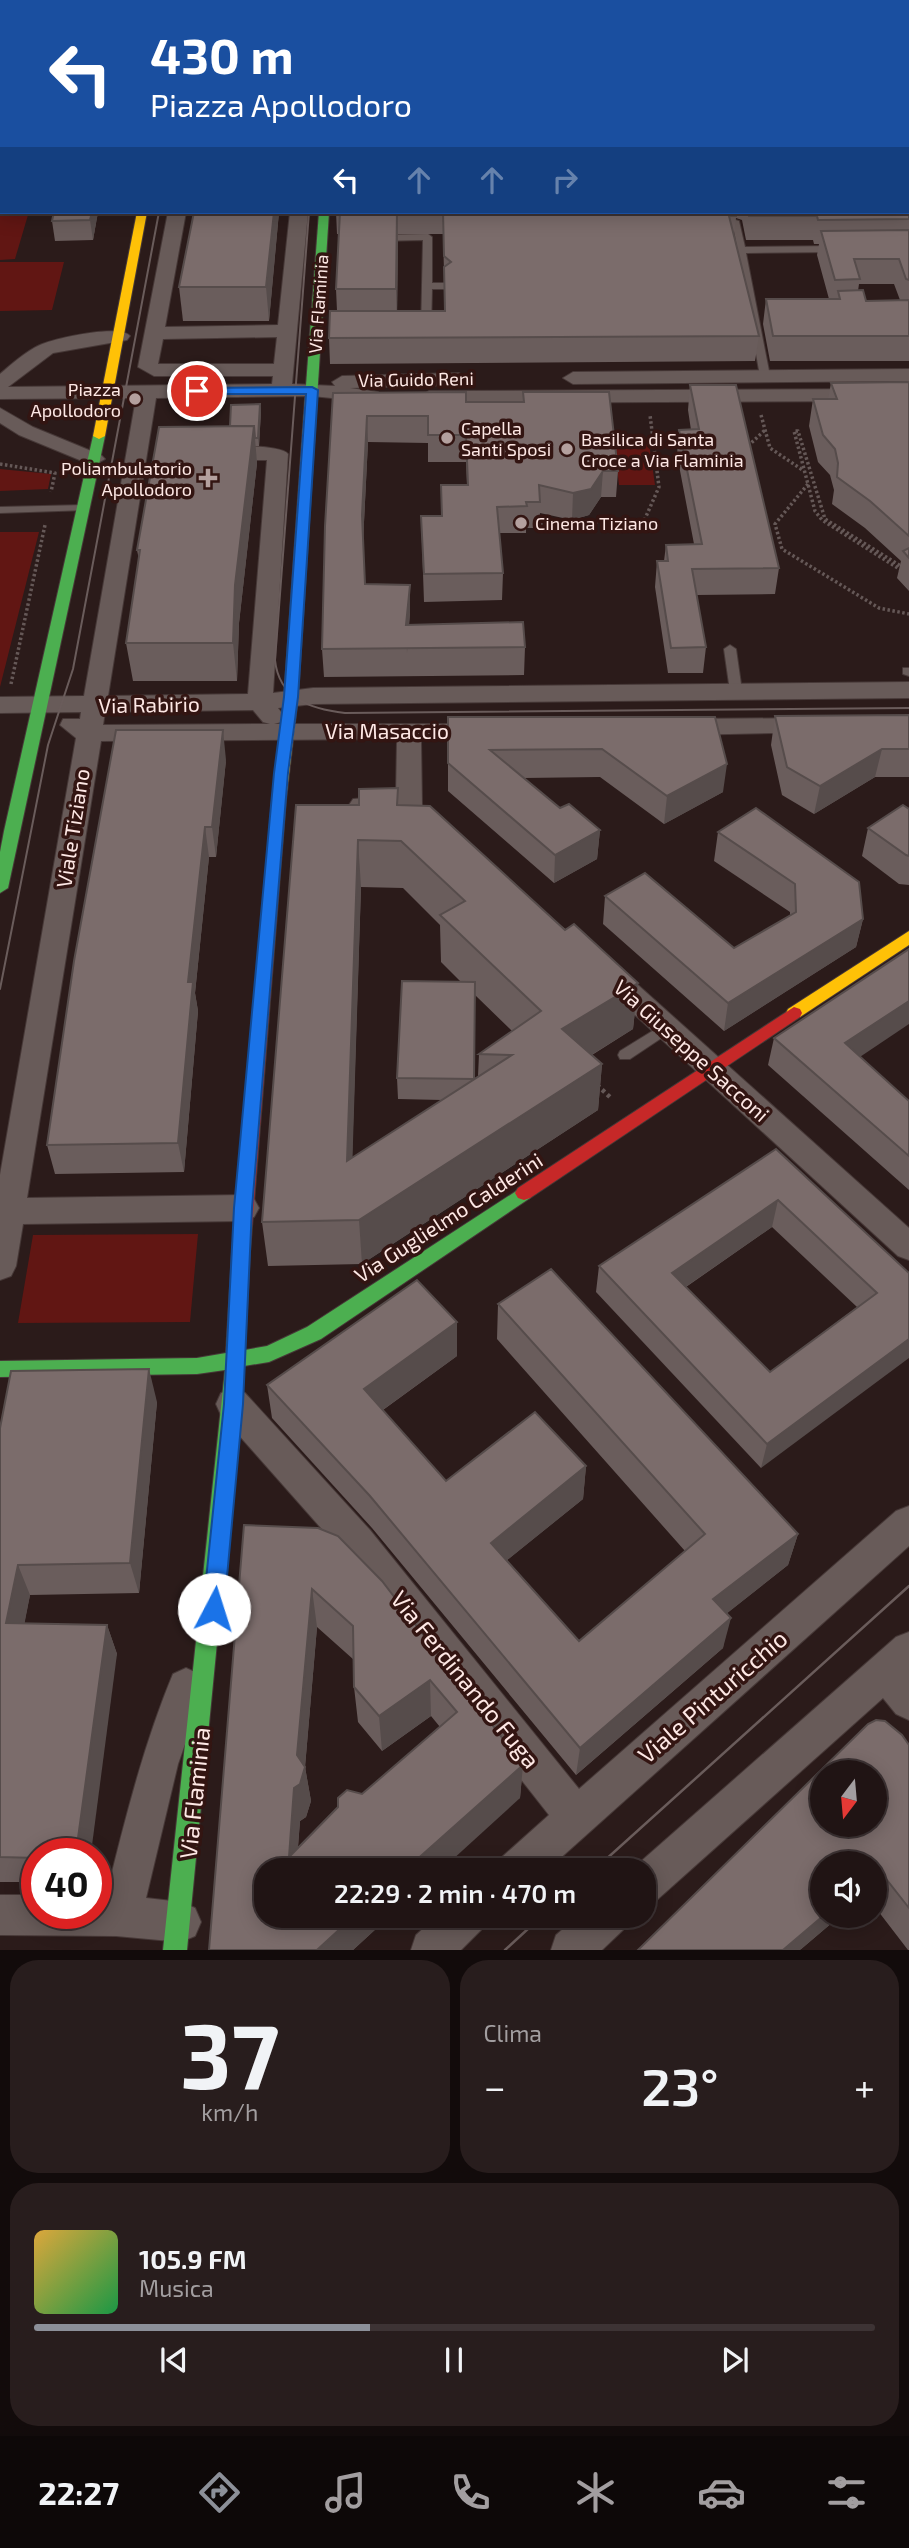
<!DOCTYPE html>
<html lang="it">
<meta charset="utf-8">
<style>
:root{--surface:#201414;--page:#281d1d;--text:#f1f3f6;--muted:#a29ea0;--line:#3d3334;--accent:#8c9099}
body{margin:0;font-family:"Exo 2",sans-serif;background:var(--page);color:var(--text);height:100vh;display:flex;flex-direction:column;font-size:26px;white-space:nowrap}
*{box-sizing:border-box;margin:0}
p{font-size:23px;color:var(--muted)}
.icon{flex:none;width:38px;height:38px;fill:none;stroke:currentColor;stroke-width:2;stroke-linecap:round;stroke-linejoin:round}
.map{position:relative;height:1950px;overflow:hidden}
.details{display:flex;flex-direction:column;gap:10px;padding:10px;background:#120b0b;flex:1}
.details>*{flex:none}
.top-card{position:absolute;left:0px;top:0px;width:910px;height:214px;box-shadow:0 4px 18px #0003,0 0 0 2px var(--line);background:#1a4fa0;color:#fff;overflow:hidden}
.needle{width:46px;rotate:196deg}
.tools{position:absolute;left:810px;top:1760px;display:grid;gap:14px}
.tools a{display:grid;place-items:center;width:77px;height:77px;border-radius:50%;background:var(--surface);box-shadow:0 4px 18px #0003,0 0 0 2px var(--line);font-size:35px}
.speed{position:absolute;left:21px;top:1838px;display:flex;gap:14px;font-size:35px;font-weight:700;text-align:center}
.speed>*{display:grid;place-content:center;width:91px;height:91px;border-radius:50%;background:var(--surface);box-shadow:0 4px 18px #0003,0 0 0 2px var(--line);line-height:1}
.speed .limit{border:10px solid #d22;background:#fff;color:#111}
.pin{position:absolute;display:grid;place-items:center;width:60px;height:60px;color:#fff;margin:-30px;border:4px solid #fff;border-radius:50%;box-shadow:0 2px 7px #0007}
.me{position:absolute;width:77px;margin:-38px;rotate:5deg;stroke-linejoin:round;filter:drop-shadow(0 0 5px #0008)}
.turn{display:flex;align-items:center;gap:24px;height:147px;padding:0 35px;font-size:32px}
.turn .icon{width:91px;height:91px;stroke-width:2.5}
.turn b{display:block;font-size:49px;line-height:60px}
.lanes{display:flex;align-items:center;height:66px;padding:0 35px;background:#0003;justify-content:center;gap:35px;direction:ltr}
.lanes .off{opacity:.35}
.big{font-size:52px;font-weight:600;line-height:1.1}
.details .card{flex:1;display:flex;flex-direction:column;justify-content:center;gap:10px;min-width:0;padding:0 24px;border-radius:28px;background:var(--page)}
.details .dial{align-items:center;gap:0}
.dial b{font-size:91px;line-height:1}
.song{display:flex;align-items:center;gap:21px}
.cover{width:84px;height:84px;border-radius:10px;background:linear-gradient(135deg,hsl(40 70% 55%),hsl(140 70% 35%))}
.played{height:7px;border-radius:4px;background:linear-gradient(90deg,var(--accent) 40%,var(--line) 40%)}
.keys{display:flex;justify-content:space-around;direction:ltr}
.heat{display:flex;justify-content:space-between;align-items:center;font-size:38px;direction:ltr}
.details .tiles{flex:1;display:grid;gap:10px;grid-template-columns:1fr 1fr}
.card:last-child{grid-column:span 2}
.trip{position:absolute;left:254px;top:1858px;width:402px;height:70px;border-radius:28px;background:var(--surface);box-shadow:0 4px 18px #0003,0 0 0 2px var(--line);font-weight:600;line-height:70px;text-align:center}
.tabs{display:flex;height:112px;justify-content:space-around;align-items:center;background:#0d0808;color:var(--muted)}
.tabs .icon{width:49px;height:49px}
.tabs .current{color:var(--accent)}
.tabs b{font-size:32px;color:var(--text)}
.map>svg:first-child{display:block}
</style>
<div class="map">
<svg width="909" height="1950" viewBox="0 0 909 1950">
<rect width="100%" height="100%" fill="#2b1b1a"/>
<g fill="#611613">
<path d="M0,215H28L15,259L0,260Z"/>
<path d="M0,262H64L52,310L0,311Z"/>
<path d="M614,443H649L655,485H619Z"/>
<path d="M0,469L51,474L48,489L0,491Z"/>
<path d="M0,532H39L0,687Z"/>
<path d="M198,1234L190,1322L18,1323L33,1235Z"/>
</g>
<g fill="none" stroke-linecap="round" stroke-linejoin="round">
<g stroke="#463837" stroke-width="2">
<g id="lane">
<path d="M70,0H79L81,2H72Z"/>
<path d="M0,100H2L0,105Z"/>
<rect x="908" y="108" width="1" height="4"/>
<rect x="0" y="171" width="2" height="6"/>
<path d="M732,219L739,221L745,247L837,246L842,249L837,252L746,253L770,376L765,379L760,376Z"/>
<path d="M428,234L432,237V283H444L449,286L444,289H432L431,330L426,333L421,330L423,240L380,241L375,238L380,235Z"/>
<path d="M84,505L88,506V510L0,513V507Z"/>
<path d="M730,645L736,649L742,691L736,695L730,691L724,649Z"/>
<path d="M903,668H909V676L903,674Z"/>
<path d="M667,1022L672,1023L674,1027L672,1031L630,1059H620L618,1055L620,1051Z"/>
</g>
</g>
<g stroke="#463837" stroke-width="2">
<g id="street">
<rect x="207" y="0" width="14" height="2"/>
<rect x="311" y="0" width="14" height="2"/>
<path d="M647,0H663L646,2Z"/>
<path d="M804,0H824L825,2H805Z"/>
<path d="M854,0H874L875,2H855Z"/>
<rect x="908" y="9" width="1" height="8"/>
<rect x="0" y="192" width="2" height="10"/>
<path d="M168,212H186L165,327L278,325L290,212H308L292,384L335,386L332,382L342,376L459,373L469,379L459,385L350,388L378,392L381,396L378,400L371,402L312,396L156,398L108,696L248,694L267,460H218L208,454C215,444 281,444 288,454L273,693L313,688L909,682V698L313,704L278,708L284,716L281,722L274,724H496L499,730L496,736L487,738L421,739L422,805L418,811C399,816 372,816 353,811L349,805L353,799L396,796L397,739L101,741L27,1198L243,1195L254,1199L259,1208L254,1217L243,1221L23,1224L16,1266L11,1276L0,1280V1175L76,738L60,725L63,719H80L81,712L0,713V697L84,696L136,398L0,399V374C12,364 26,351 40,345C55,338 120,324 130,336L127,340L53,353L8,387L272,384L273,376H154L138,367ZM277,337L274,364H158L163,339ZM253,710L263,722L270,724L103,725L105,712Z"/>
<path d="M909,369V381L573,384L563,378L573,372Z"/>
<path d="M909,389V401L429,403L419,397L429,391Z"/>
<path d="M0,408L33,427L101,455L105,459L94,465L87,463L19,435L0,423Z"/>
<path d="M813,718L822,720L825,726L822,732L682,735L673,733L670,727L673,721L682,719Z"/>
<path d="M609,965L619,968L909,1228V1260L898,1256L599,982L595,975L599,968Z"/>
<path d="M233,1389L245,1393L370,1530L579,1789L896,1511L909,1506V1546L546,1871H496L502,1857L549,1815L344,1554L221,1415L216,1404L221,1393Z"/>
<path d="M909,1632V1720L896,1714L883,1698L658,1899L644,1905V1871H630L896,1637Z"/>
<path d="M186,1668L199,1674L205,1687L178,1764L146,1898L181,1902L195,1908L201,1922L195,1936L181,1942L116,1936L0,1935V1895H37V1913H96V1895L106,1896C125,1820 143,1746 173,1674Z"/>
<path d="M437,1916H487L481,1930L461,1950H411L416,1935Z"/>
<path d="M578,1916H629L623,1930L602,1950H551L556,1935Z"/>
</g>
</g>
<g stroke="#463837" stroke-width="2">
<g id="fast">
<rect x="180" y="0" width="8" height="2"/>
<path d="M319,212H329L317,399L311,402L305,399Z"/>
<path d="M99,433L105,436L93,493L8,888L0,893V852L4,831L93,436Z"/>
<path d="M524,1186L530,1188L533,1193L530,1198L321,1339L269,1362L244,1366L187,1950H163L225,1370L197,1374L0,1377V1361L197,1358L226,1353L232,1252L235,1247L241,1244L247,1247L250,1252L245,1350L267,1346L307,1327Z"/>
</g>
</g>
<g stroke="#463837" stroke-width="2">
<g id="slow">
<rect x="332" y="0" width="8" height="2"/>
<path d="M137,212H147L105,436L99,439L93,436Z"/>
<path d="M311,396L317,399L298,697L286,800L279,805L272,800L284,697L305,399Z"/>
<path d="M909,931V945L800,1017H788L786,1013L788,1009Z"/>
</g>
</g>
<g stroke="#463837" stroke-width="2">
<g id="jam">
<path d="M279,795L286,800L250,1252L247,1257L241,1260L235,1257L232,1252L272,800Z"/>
<path d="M794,1007L800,1009L802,1013L800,1017L530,1198L524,1200L518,1198L515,1193L518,1188Z"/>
</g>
</g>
<g stroke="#655857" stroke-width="3.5" stroke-dasharray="2.5 2.5" stroke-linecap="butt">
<path d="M761,415L770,448L804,471"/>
<path d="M748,446L765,430"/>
<path d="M0,464L55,473L51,492"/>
<path d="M808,484L775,524L782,549L879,608L909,614"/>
<path d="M540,523L644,521L659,487L650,415"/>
<path d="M904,568L825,519L798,431H794L815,511L822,520L904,572"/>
<path d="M11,684L45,525"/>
</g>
<path stroke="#655857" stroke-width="4.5" stroke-dasharray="3.5 3.5" stroke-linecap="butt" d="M597,1085L611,1098"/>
<use href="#lane" fill="#685b59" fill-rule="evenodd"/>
<use href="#street" fill="#685b59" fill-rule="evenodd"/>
<use href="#fast" fill="#4caf50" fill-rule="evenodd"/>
<use href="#slow" fill="#ffc107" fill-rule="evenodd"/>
<use href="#jam" fill="#c62828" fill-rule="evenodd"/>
<g stroke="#6a5c5b" stroke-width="2">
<path d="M309,212L275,660C279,699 311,709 345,713L909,708"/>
<path d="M0,989L48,745L73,669L159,212"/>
</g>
<g stroke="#6a5c5b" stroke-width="2.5">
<path d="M593,1871L909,1586"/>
<path d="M505,1950L542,1916"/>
</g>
</g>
<g fill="#6a5d5c" fill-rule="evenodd">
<path d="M895,0H909V3L908,2Z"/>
<path d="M909,130V361H770L763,324L766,299H829L817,255L819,244H814L813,240H746L742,220L736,218L734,236L759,336L755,361L330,364L329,338L337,311L336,289L339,234H337L336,212H908ZM398,234H443L445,311H397ZM859,284H894L900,300L866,301L858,291Z"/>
<path d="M54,212H98L93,240L55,241L52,221Z"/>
<path d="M194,212H279L269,321H183L179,287Z"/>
<path d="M909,382V591L897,578L901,561L865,528L832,504L834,490L830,475L818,462L809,426L813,399H828L831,383Z"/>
<path d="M690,385L779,568L775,594L696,595L706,647L703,673H668L655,587L657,561H664L666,545L694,544L677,455L679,430H691L688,410Z"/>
<path d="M523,392L618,471L616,497H601L589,515L572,520L540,513L539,528H526V533H499L503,573L502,600L424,602L421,516H441L467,485L466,462H428V443L368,442L363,542L365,584L410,612L409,625L525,647L524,675L324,677L322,649L333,393L466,402H523Z"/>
<path d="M260,404L261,411L259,446H255L257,463L239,623L237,681H133L126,643L139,560L137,550L230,426Z"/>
<path d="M909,715V777H875L814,814L782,795L771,745L775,716Z"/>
<path d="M448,717H715L723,792L664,824L600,777L524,778L560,808L600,830L597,859L554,883L448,791Z"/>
<path d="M226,760L216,857H209L195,993L198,1011L184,1172L55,1174L47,1145Z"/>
<path d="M296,805H399L638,983L633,1029L592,1055L602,1064L598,1110L362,1264L268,1266L262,1222ZM361,887L403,888L440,925L441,962L461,982L397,1078L398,1099L442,1100L352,1158ZM475,995L512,1031L479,1054L478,1076L474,1079Z"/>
<path d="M909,809V885L899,884L862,856L868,828Z"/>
<path d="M718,832L863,919L856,947L724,1031L603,924L605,896L734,948L790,916V912L714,861Z"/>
<path d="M774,1038L860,1057L909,1101V1190L768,1065Z"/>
<path d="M776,1149L909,1273L761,1468L596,1292L599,1266ZM772,1227L857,1307L770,1372L686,1287Z"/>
<path d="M498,1304L798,1534L788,1565L727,1613L723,1648L576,1775L372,1528L272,1418L267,1385L457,1356L383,1410L446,1481L586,1466L583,1499L507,1560L579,1641L685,1551L497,1339Z"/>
<path d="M157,1402L139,1593L30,1595L24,1624L107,1625L117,1654L37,1853V1882H0V1428Z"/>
<path d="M318,1528L523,1765L520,1798L266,1916H390L353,1950H209ZM317,1627L354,1660V1687L358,1722L382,1751L431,1716L440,1727L362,1794L338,1807L298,1847L300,1821L306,1817L311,1801L305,1767Z"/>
<path d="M909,1745V1950H908L875,1907V1864L822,1916H840L800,1950Z"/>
</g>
<g fill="#564c4b">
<path d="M597,0H630L627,2H594Z"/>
<path d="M2,63V90L0,91V65Z"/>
<path d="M92,212H98L93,240L90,220Z"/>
<path d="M274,212H279L269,321L266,287Z"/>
<path d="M397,212L398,243L397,325L396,289Z"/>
<path d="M260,404L261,411L259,446L258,438Z"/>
<path d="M367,416L368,442L363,542L362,515Z"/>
<path d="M254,426L257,463L239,623L237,681L233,643L235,585Z"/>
<path d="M603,471L601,497L589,515L572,520L573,493Z"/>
<path d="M410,585V612L407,653L406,625Z"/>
<path d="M223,730L226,760L216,857L212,827Z"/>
<path d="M882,749L875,777L814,814L820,786Z"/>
<path d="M727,764L723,792L664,824L667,796Z"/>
<path d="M205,827L209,857L195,993L198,1011L184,1172L178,1143L188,982Z"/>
<path d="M600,830L597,859L554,883L555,855Z"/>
<path d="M358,840L361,887L351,1205L347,1161Z"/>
<path d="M863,919L856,947L724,1031L728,1003Z"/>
<path d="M638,983L633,1029L559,1075L562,1029Z"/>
<path d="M909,1001V1024L839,1071L845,1043Z"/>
<path d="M602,1064L598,1110L362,1264L359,1220Z"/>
<path d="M778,1200L772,1227L668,1299L672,1273Z"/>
<path d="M457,1322V1356L366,1422L364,1389Z"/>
<path d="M909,1339V1358L761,1468L767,1444Z"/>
<path d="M149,1369L157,1402L139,1593L130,1563Z"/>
<path d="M586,1466L583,1499L490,1574L491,1543Z"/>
<path d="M798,1534L788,1565L706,1630L713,1599Z"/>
<path d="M18,1565L30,1595L19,1652L6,1623Z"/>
<path d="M312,1589L317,1627L305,1767L311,1801L306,1817L300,1821L296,1871L289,1857L294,1788Z"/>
<path d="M731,1618L723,1648L576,1775L580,1748Z"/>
<path d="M107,1625L117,1654L91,1853H76Z"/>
<path d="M430,1680L431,1716L382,1751L379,1716Z"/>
<path d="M523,1765L520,1798L440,1871H404Z"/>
<path d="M354,1916H390L353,1950H317Z"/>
<path d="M823,1916H840L800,1950H783Z"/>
</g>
<g fill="#7b6c6b" stroke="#564c4b" stroke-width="2" fill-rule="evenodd">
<path d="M0,0H13L16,2H2V63L0,65Z"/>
<rect x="227" y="0" width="73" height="2"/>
<rect x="349" y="0" width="25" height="2"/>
<path d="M416,0H597L594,2H416Z"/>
<path d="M908,130H909V219L818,220L817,216H749L748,212H908Z"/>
<path d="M54,212H92L90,220L52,221Z"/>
<path d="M194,212H274L266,287H179Z"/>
<path d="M340,212H397L396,289H336Z"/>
<path d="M443,212H736V216H729L759,336L329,338L330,311H445L444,267L451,262L444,256Z"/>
<path d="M909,230V280L906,279L899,259H854L860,279L835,280L821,231Z"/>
<path d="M863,290L866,301L909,300V336H773L766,299H840L838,291Z"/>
<path d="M909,382V536L870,501L837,477L838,463L835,449L823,435L813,399H837L831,383Z"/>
<path d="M690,385H736L779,568L692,569L706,647L671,648L657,561H668L666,545L702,544L679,430L699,429Z"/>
<path d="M466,392V402H524L523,392H609L618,471H603L591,489L573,493L539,485L540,502H526L527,506L497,507L503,573L424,574L421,516H442L441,485H468L466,435H428V416H367L362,515L365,584L410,585L406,625L523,622L525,647L322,649L325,526L333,393Z"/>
<path d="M260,404L258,438H255L254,426H230L231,405Z"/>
<path d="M254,426L235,585L233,643H126L140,550H137L159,427Z"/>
<path d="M909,548V558L903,551Z"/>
<path d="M909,715V749H882L820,786L787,767L775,716Z"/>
<path d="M448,717H715L727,764L667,796L602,749L490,750L560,808L569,804L600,830L555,855L448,763Z"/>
<path d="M116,730H223L212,827H205L188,982H193L178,1143L47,1145L74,961Z"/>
<path d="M398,788L397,805L430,806L565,930L574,924L638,983L562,1029L602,1064L359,1220L262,1222L296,805H359V789ZM358,840L401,841L465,901L440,915L541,1011L479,1054L512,1055L347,1161Z"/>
<path d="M903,805L909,809V856L906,855L868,828Z"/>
<path d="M756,808L859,882L863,919L728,1003L605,896L645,873L734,948L796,912L795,884L718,832Z"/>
<path d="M909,949V1001L845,1043L909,1101V1156L774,1038Z"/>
<path d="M402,981L475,982L474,1079L397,1078Z"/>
<path d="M776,1149L909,1273V1339L767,1444L599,1266ZM778,1200L877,1293L770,1372L672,1273Z"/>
<path d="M551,1269L798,1534L713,1599L731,1618L580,1748L370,1496L267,1385L417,1280L457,1322L364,1389L446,1481L535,1412L586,1466L491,1543L579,1641L705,1534L498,1304Z"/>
<path d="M149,1369L130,1563L18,1565L6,1623L107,1625L76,1853H37V1858L0,1857V1428L11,1371Z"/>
<path d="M244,1525L318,1528L338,1536L382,1581L523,1765L404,1871H266V1916H354L317,1950H209ZM312,1589L353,1626L354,1687L379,1716L430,1680L457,1712L362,1794L347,1790L338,1798V1807L289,1857L294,1788L300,1784L305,1767L297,1755Z"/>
<path d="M876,1720L885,1721L902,1735L909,1745V1908L879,1870L875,1873V1864H822L823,1916L783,1950H638L868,1724ZM822,1773H875V1825H822Z"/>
</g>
<path fill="#1a73e8" stroke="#114b97" stroke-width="2" d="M312,387L318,390L298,697L288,773L252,1208L243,1404L224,1609L221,1617L214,1620L206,1617L203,1609L224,1404L234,1208L274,773L284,697L306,394H197L192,391L197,388Z"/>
<g fill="#b4a09e" stroke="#331512" stroke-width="2.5">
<circle cx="135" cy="399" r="7"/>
<circle cx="447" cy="438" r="7"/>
<circle cx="567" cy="449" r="7"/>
<path d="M204.5 467.5h7v7h7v7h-7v7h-7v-7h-7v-7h7z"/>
<circle cx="521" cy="523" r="7"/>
</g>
<g text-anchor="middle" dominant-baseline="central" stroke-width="7" stroke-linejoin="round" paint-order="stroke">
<g font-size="18" fill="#fee8e5" stroke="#331512">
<text transform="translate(318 304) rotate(-86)">Via Flaminia</text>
<text transform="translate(416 379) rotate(-1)">Via Guido Reni</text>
</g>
<g font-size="18" fill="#fee8e5" stroke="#331512" text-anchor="start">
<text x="121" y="389" text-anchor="end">Piazza<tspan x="121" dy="21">Apollodoro</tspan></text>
<text x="461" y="428">Capella<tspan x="461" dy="21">Santi Sposi</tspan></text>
<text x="581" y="439">Basilica di Santa<tspan x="581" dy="21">Croce a Via Flaminia</tspan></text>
<text x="192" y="468" text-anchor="end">Poliambulatorio<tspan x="192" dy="21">Apollodoro</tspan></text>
<text x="535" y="523">Cinema Tiziano</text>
</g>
<g font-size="21" fill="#fee8e5" stroke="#331512">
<text transform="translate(149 704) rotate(-1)">Via Rabirio</text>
<text x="387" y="730">Via Masaccio</text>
<text transform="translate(72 828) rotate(-81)">Viale Tiziano</text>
<text transform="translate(692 1050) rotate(42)">Via Giuseppe Sacconi</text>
<text transform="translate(448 1217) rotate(-33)">Via Guglielmo Calderini</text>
</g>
<g font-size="24" fill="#fee8e5" stroke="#331512">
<text transform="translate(466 1679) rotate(51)">Via Ferdinando Fuga</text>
<text transform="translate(712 1696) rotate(-41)">Viale Pinturicchio</text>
<text transform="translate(194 1793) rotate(-84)">Via Flaminia</text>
</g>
</g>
</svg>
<div class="tools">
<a><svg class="needle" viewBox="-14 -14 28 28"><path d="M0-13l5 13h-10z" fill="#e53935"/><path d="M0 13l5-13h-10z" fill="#a29ea0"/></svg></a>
<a><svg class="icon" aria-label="sound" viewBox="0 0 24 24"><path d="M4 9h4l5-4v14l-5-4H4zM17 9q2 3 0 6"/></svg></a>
</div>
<div class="speed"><div class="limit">40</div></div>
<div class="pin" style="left:197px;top:391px;background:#d93025"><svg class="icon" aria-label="arrive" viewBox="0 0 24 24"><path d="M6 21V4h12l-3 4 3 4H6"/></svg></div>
<svg class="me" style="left:214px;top:1609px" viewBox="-20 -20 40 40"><circle r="19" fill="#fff"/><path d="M0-13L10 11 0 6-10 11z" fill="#1a73e8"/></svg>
<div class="trip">22:29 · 2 min · 470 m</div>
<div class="top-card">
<div class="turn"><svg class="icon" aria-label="left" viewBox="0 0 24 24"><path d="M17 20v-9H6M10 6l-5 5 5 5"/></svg><div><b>430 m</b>Piazza Apollodoro</div></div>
<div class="lanes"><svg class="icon" aria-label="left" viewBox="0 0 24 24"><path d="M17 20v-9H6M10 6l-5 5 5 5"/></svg><svg class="icon off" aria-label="ahead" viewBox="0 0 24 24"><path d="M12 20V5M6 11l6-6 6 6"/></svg><svg class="icon off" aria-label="ahead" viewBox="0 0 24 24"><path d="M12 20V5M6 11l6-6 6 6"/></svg><svg class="icon off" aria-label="right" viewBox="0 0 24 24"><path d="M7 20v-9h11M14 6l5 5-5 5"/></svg></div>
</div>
</div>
<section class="details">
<div class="tiles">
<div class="card dial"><b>37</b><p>km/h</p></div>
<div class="card"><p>Clima</p>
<div class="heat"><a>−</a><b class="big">23°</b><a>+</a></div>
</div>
<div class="card">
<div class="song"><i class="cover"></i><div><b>105.9 FM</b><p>Musica</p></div></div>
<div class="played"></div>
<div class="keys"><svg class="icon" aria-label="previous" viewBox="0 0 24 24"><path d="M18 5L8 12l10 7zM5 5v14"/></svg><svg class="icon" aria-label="pause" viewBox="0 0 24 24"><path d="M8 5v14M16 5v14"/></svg><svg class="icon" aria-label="next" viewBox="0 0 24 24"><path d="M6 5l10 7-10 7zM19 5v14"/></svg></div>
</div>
</div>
</section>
<nav class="tabs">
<b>22:27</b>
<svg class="icon current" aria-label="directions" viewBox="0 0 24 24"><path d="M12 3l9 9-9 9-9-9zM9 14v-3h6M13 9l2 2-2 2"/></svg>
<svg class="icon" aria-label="music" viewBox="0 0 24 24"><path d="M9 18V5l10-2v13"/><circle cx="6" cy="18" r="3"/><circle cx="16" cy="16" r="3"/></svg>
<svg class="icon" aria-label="phone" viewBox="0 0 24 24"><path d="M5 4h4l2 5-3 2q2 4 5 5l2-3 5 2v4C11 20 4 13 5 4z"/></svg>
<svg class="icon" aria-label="climate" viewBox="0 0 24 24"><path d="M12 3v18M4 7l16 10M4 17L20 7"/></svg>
<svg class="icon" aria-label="car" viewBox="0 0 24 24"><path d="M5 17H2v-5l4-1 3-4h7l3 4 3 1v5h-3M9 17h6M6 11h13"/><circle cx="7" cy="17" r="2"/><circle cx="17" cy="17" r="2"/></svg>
<svg class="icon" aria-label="filters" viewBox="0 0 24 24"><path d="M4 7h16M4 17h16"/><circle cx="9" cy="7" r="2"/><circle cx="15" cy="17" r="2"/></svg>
</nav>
